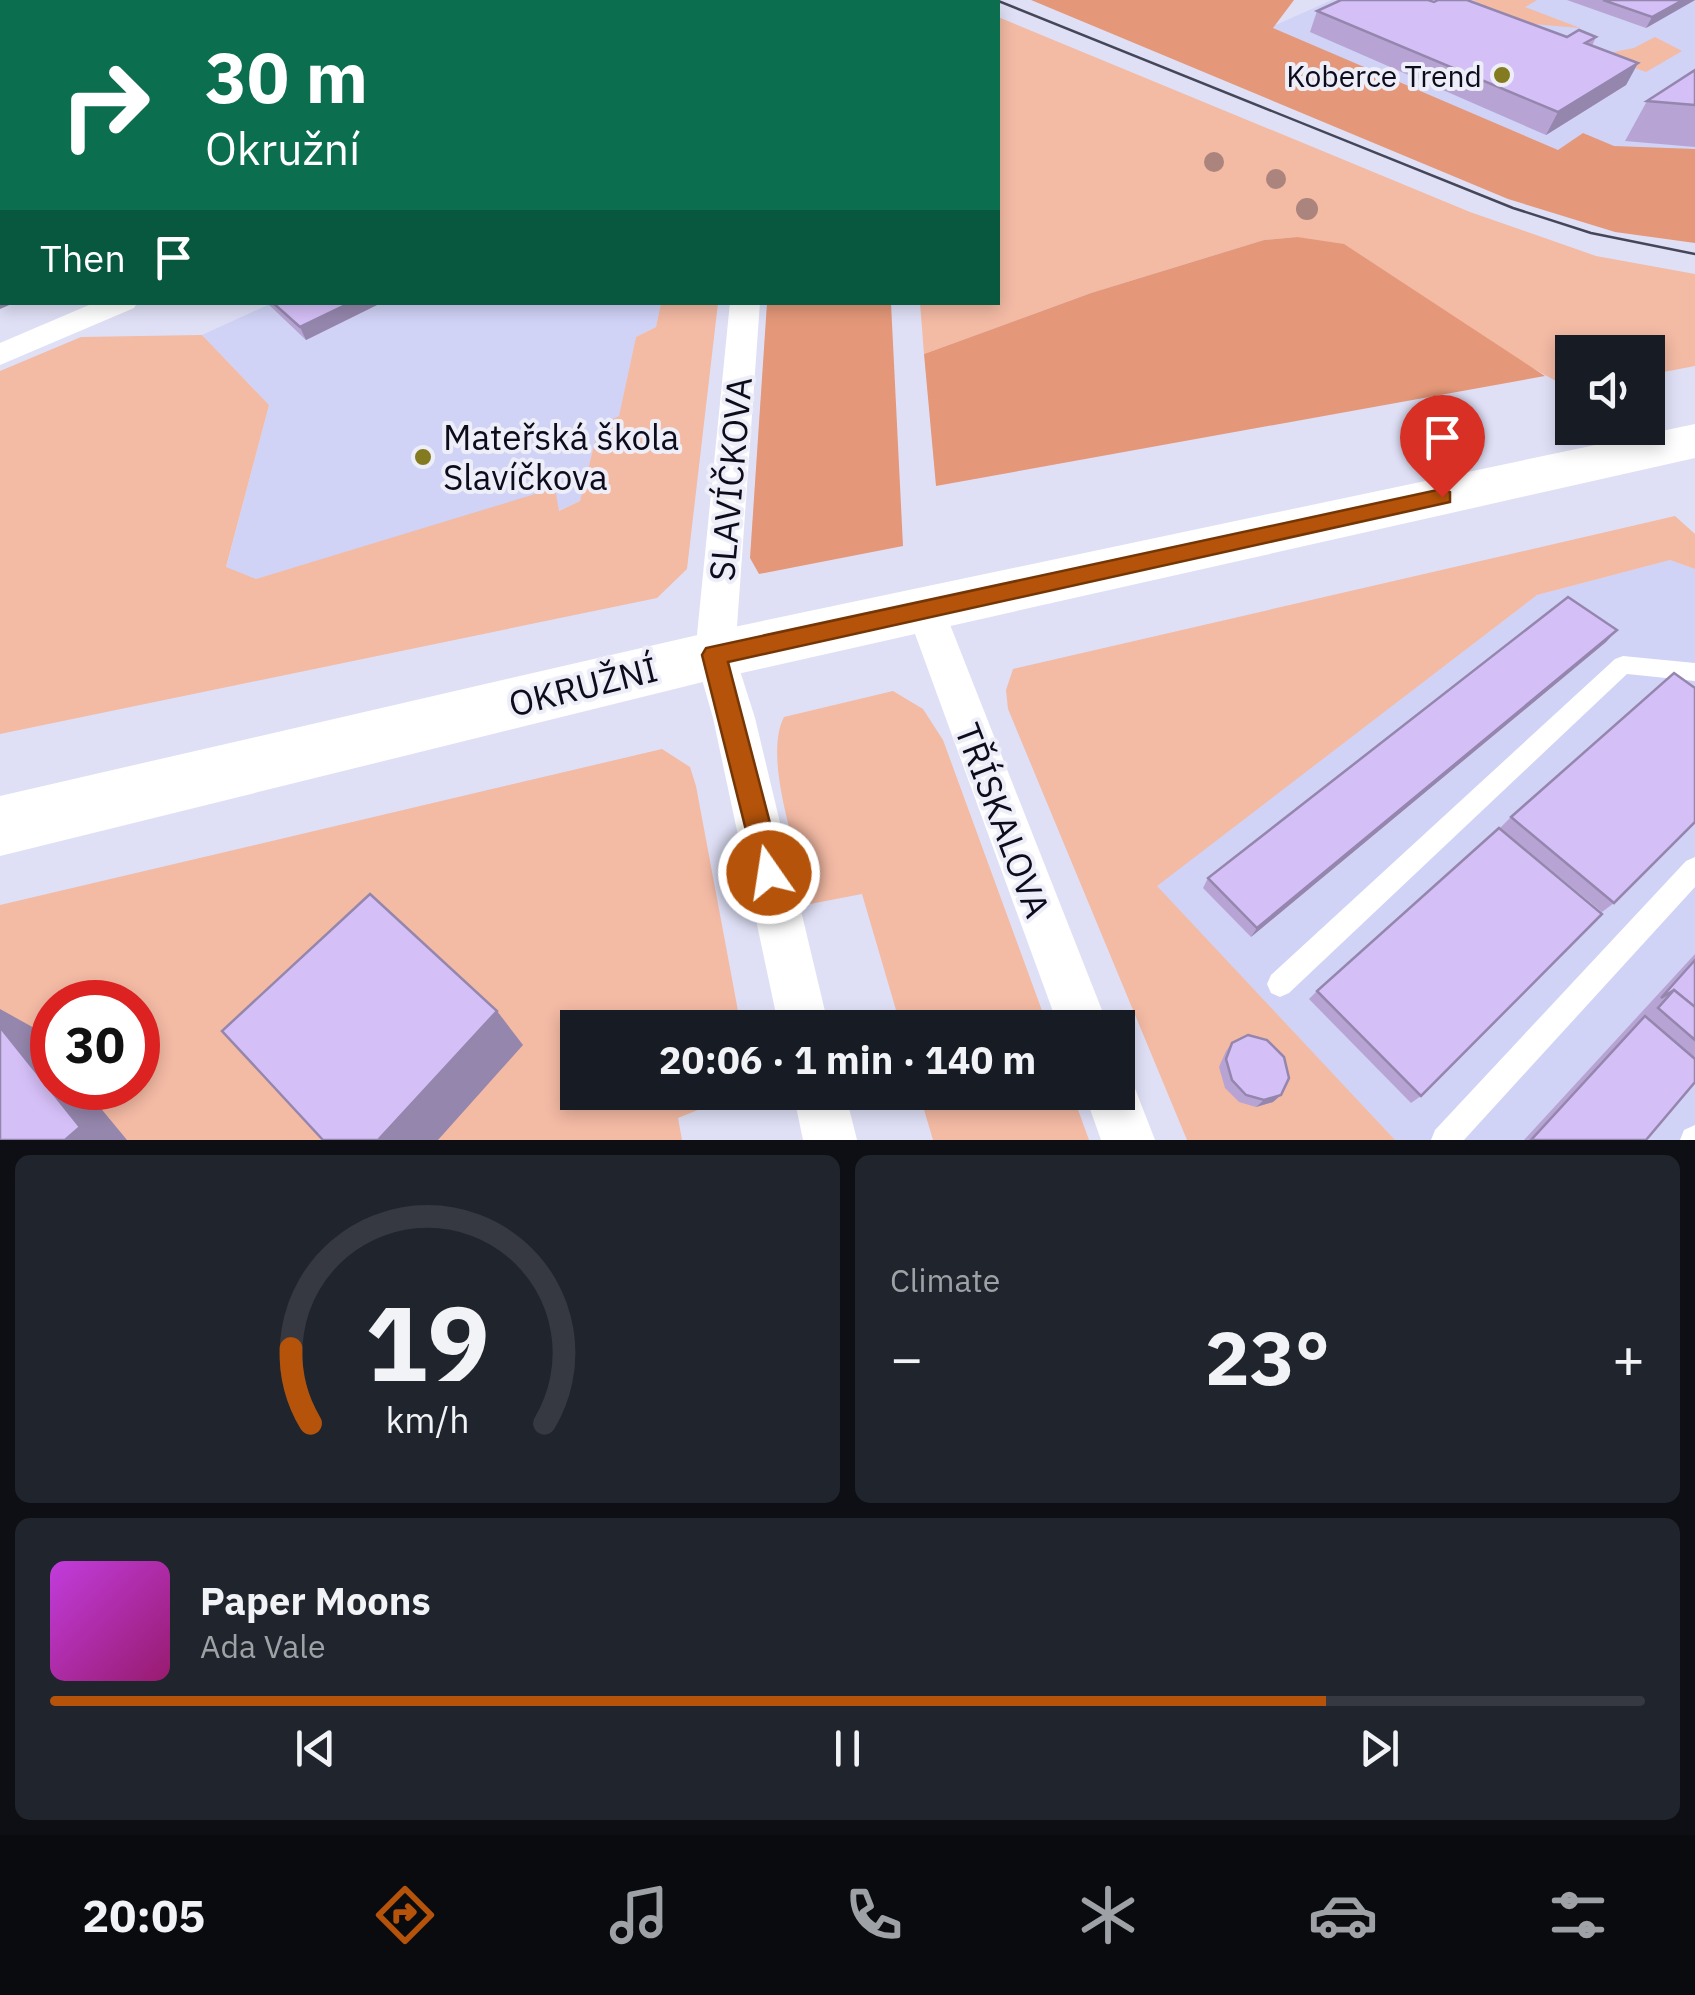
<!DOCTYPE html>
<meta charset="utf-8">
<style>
:root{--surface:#171b24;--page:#20242c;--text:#f1f3f6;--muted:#9ea1a6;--line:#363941;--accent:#b45309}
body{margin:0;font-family:"IBM Plex Sans",sans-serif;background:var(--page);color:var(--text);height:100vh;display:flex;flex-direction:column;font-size:38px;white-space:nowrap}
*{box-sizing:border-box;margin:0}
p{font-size:32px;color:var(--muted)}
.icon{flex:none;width:55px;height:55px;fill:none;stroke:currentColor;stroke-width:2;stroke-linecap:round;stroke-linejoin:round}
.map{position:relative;height:1140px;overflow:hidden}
.side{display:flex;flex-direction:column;gap:15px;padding:15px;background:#0d0f14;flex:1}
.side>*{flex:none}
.top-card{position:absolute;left:0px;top:0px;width:1000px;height:305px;box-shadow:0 5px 15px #0003;background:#0b6e4f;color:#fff;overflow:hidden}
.buttons{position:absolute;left:1555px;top:335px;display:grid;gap:20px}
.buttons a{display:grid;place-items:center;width:110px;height:110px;border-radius:0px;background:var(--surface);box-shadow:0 5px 15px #0003;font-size:50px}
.speed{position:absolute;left:30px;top:980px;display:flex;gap:20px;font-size:50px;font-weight:700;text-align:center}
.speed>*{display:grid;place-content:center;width:130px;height:130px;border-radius:50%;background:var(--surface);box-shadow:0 5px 15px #0003;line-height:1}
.speed .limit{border:15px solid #d22;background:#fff;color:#111}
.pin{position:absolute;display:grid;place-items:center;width:85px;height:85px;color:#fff;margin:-102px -42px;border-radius:50% 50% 50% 0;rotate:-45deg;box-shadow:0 0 10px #0007}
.pin .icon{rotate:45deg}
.me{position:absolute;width:110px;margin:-55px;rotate:347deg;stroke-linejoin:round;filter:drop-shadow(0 0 8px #0008)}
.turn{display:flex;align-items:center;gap:35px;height:210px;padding:0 40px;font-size:45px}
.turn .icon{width:130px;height:130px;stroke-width:2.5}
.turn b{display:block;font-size:70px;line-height:85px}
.then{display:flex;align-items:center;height:95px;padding:0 40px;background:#0003;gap:20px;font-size:38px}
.big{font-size:75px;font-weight:700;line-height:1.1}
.side .tile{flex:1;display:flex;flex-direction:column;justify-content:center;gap:15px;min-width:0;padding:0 35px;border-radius:15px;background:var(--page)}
.side .dial{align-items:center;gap:0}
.dial svg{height:260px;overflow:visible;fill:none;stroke:var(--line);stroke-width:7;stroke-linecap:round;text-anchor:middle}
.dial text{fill:var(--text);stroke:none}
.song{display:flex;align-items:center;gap:30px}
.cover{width:120px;height:120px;border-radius:15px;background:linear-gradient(135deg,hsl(290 70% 55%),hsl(320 70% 35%))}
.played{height:10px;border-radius:5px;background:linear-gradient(90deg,var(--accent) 80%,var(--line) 80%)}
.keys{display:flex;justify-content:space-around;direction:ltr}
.heat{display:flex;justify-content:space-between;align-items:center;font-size:55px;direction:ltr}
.side .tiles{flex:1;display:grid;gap:15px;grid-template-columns:1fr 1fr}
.tile:last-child{grid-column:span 2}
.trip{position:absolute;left:560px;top:1010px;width:575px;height:100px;border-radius:0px;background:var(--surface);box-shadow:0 5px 15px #0003;font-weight:700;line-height:100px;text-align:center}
.tabs{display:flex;height:160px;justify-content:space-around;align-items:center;background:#090b0e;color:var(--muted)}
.tabs .icon{width:70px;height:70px}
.tabs .on{color:var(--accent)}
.tabs b{font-size:45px;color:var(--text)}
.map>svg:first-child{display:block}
</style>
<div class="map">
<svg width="1695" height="1140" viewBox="0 0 1695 1140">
<rect width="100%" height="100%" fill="#dfe0f6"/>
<g fill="#d0d2f6">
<path d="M1332,0H1695V202L1511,153L1253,35Z"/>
<path d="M272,303H661L656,327L636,337L619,417L599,426L580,501L558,511L555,489L256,579L226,568L269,405L202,335Z"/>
<path d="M1670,560L1695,569V1140H1395L1156,886L1537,595Z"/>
</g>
<g fill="#f3baa4" fill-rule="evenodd">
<path d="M1472,0H1537L1525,7L1580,28L1521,23Z"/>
<path d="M998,17L1470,212L1596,256L1695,274V366L1648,375V352H1572V390L1297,237L1264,240L1091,293L924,354L920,303L998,302Z"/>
<path d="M1655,37L1682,51L1646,72L1599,55L1634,48Z"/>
<path d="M661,303H718L687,569L657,598L0,734V371L81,337L202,335L269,405L226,567L256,579L555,488L559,511L580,501L599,426L619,416L636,337L656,327Z"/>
<path d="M1675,516L1695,534V569L1670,560L1537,595L1157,886L1395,1140H1187L1008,709L1006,690L1013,669Z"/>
<path d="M893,691L923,709L943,740L1048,1027H901L862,894L810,904C799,857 762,759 784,717Z"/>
<path d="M662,749L690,767L696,786L741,1027L578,1028V1092L726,1093L715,1103L678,1118L682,1140H0V905ZM52,1002H138V1088H52Z"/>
<path d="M919,1093H1072L1089,1140H933Z"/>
</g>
<g fill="#e49879">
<path d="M1031,0H1294L1273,28L1558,150L1583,133L1614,146L1695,149V243L1615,232L1508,199Z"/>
<path d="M1297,237L1344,244L1545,376L936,486L924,354L1091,293L1264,240Z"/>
<path d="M767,303H891L903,546L759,574L750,558Z"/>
</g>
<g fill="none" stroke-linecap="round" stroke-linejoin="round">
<g fill="#fff" fill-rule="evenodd">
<path d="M1623,656L1695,663V681L1627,674L1289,993L1280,997L1271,993L1267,984L1271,975L1615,659Z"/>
<path d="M1695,857V887L1464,1140H1431L1435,1130L1686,861Z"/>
<path d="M1695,1125V1140H1680L1684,1130Z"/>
</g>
<g fill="#fff" fill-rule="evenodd">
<path d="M475,0H500L502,2H477Z"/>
<path d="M96,302H138L134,308L0,365V343Z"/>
<path d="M730,302H760L735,655L755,718L829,1028H779L713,718L695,655Z"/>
<path d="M926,597L940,601L945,612L1109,1028H1059L907,612L912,601Z"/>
<path d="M1118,1069L1129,1073L1155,1140H1101L1084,1092H1118Z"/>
<path d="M793,1092H845L857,1140H803Z"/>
</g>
<path fill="#fff" fill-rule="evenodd" d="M1695,424V458L715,679L0,856V796L715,631Z"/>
<path stroke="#464659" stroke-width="2.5" d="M996,0L1513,208L1591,233L1695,254"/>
</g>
<g fill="#aa847d">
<circle cx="1214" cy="162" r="10"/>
<circle cx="1276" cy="179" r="10"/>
<circle cx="1307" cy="209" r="11"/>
</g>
<g fill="#b7a4d4">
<path d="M609,0H852V2H614Z"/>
<path d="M1567,0H1695L1646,28Z"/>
<path d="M1317,11L1567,37H1596L1592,46L1638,63L1626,85L1546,135L1310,32Z"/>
<path d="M1695,70V147L1625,141L1647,101Z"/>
<path d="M266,302H383L306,340Z"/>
<path d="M1617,630L1606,642L1251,937L1203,888L1208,878Z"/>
<path d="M1511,817L1614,903L1602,912L1500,828Z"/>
<path d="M1695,954V1082L1646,1140H1524Z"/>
<path d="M1317,991L1421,1096L1411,1103L1309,999Z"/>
<path d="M1232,1043L1281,1095L1273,1102L1256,1107L1239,1102L1225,1088L1219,1067L1226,1051Z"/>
</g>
<g fill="#9586ad">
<path d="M39,0H206L200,2H32Z"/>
<path d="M1683,0H1695L1646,28L1652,17Z"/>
<path d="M2,13V79L0,80V14Z"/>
<path d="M1638,63L1626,85L1546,135L1558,112Z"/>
<path d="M2,233V302H16L0,309V234Z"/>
<path d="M352,302H383L306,340L300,327Z"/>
<path d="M1617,630L1606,642L1251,937L1257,928Z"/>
<path d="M0,1009L36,1029L52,1049V1088H84L127,1140H65L0,1027Z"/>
<path d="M497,1011L523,1045L438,1140H378Z"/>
<path d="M1281,1095L1273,1102L1256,1107L1264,1100Z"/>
</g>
<g fill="#d5bff7" stroke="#9586ad" stroke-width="2.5">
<path d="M0,0H39L32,2H2V13L0,14Z"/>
<path d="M291,0H333L339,2H285Z"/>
<path d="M701,0H788L794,2H701L704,1Z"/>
<path d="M826,0H845L839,2H832Z"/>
<path d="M1341,0H1428L1434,2L1438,0H1467L1567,37L1579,30L1596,37L1585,43L1638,63L1558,112L1317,11Z"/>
<path d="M1603,0H1683L1652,17Z"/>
<path d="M1695,70V105L1647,101Z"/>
<path d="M2,199V233L0,234V200Z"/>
<path d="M272,302H352L300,327Z"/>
<path d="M1568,597L1617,630L1257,928L1208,878Z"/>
<path d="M1674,673L1695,688V822L1614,903L1511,817Z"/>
<path d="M1499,828L1602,914L1421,1096L1317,991Z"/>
<path d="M370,894L497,1011L378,1140H323L222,1031Z"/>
<path d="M1695,960V1007L1674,990L1661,998Z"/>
<path d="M1674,990L1695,1007V1040L1658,1008Z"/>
<path d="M1645,1016L1695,1059V1082L1646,1140H1531Z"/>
<path d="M0,1027L80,1127L65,1140H0Z"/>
<path d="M1248,1035L1267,1040L1284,1057L1289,1078L1281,1095L1264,1100L1246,1095L1232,1080L1226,1059L1232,1043Z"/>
</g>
<path fill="#b45309" stroke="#753606" stroke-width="2.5" d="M1442,489L1450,492V502L728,662L783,873L779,882L769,886L759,882L702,655L706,648Z"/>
<g fill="#847a1f" stroke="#eeeef9" stroke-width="4">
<circle cx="1502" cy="75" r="10"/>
<circle cx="423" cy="457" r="10"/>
</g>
<g text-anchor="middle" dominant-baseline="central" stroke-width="8" stroke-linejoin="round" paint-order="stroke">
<g font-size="30" fill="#0c0c1d" stroke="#eeeef9" text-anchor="end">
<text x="1482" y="75">Koberce Trend</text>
</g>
<g font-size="35" fill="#0c0c1d" stroke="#eeeef9" text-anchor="start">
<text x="443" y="437">Mateřská škola<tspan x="443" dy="40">Slavíčkova</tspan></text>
</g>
<g font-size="35" fill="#0c0c1d" stroke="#eeeef9">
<text transform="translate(730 479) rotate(-85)">SLAVÍČKOVA</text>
<text transform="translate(583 686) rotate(-14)">OKRUŽNÍ</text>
<text transform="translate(1003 820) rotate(69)">TŘÍSKALOVA</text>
</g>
</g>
</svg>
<div class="buttons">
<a><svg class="icon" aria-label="sound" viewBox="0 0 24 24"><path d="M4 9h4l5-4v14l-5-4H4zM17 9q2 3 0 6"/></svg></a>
</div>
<div class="speed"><div class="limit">30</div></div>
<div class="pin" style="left:1442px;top:497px;background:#d93025"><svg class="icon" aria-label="arrive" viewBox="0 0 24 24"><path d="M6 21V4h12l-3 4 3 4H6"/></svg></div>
<svg class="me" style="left:769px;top:873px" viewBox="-20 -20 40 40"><circle r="17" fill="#b45309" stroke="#fff" stroke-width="3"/><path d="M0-11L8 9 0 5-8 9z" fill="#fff"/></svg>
<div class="trip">20:06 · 1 min · 140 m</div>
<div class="top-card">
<div class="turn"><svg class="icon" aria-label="right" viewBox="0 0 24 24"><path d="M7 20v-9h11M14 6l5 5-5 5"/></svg><div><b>30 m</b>Okružní</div></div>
<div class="then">Then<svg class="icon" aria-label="arrive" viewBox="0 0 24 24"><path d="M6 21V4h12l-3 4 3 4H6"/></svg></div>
</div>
</div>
<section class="side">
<div class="tiles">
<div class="tile dial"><svg viewBox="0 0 100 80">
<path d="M14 69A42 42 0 1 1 86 69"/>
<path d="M14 69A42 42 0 0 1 8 46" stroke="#b45309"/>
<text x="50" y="56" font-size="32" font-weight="700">19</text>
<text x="50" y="72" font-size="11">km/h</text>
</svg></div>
<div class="tile"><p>Climate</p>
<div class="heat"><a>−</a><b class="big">23°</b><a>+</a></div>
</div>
<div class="tile">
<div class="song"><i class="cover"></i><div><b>Paper Moons</b><p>Ada Vale</p></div></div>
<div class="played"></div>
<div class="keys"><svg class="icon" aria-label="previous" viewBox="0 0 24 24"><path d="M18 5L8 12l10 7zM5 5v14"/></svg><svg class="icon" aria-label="pause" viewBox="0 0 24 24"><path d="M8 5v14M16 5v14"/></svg><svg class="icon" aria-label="next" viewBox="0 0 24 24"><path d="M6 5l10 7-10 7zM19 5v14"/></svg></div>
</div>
</div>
</section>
<nav class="tabs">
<b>20:05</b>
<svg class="icon on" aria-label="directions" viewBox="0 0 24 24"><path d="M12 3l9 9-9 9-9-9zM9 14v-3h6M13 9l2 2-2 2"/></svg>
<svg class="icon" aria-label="music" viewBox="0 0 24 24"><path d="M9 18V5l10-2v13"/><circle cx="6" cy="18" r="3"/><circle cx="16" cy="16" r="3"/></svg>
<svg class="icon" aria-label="phone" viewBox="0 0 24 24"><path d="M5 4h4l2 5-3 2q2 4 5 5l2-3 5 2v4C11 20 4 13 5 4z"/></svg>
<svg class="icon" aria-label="climate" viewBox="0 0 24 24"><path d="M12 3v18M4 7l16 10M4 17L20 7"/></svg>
<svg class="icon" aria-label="car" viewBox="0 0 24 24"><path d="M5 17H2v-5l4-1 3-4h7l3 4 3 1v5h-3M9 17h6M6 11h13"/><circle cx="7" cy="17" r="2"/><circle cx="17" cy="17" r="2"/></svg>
<svg class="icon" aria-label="filters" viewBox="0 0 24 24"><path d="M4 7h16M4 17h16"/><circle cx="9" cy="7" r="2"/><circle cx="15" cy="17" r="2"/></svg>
</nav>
